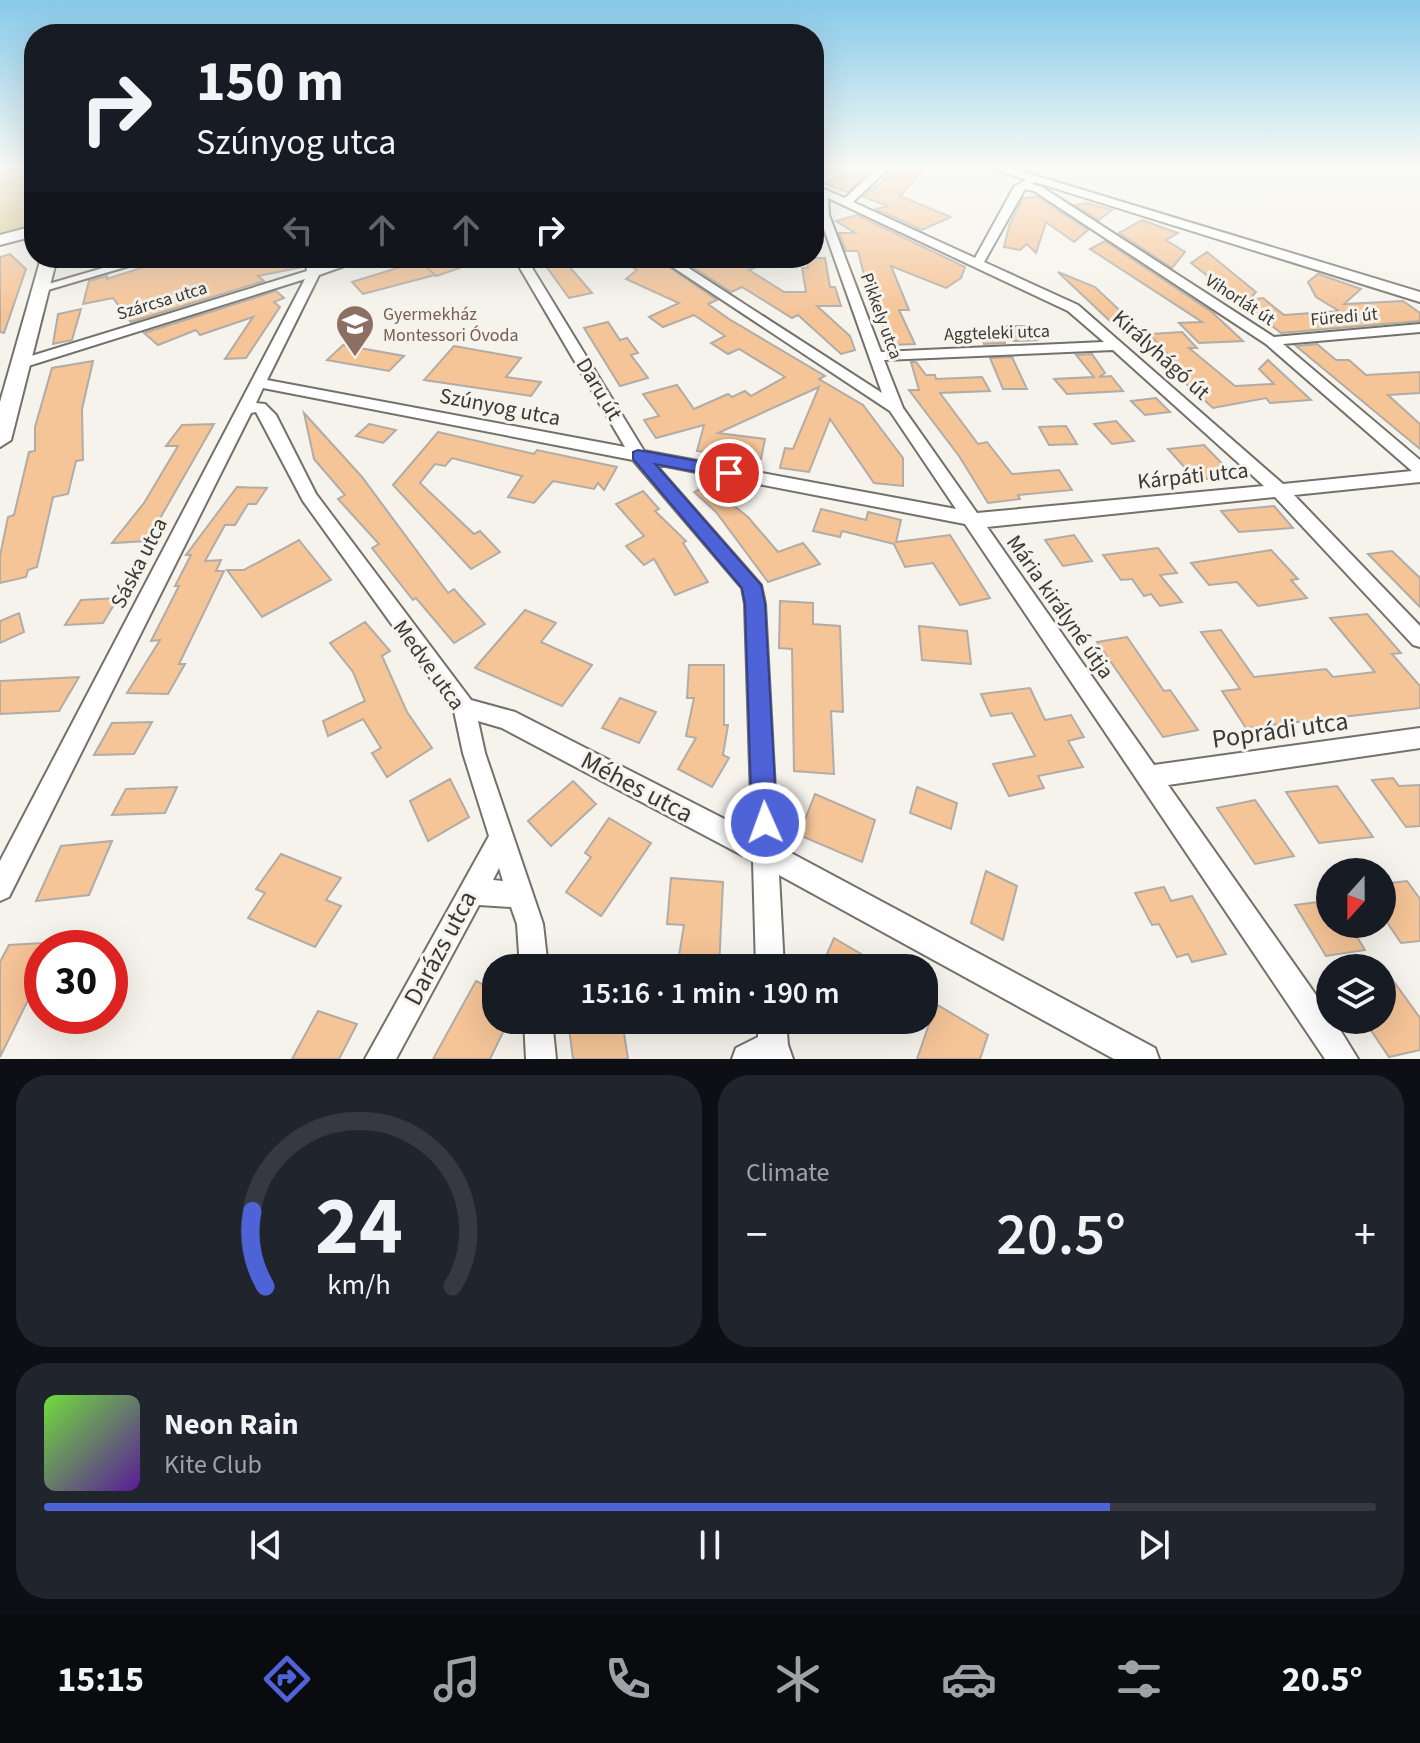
<!DOCTYPE html>
<meta charset="utf-8">
<style>
:root{--surface:#171b24;--page:#20242c;--text:#f1f3f6;--muted:#9ea1a6;--line:#363941;--accent:#4e63d8}
body{margin:0;font-family:"Source Sans 3",sans-serif;background:var(--page);color:var(--text);height:100vh;display:flex;flex-direction:column;font-size:30px;white-space:nowrap}
*{box-sizing:border-box;margin:0}
p{font-size:26px;color:var(--muted)}
.icon{flex:none;width:44px;height:44px;fill:none;stroke:currentColor;stroke-width:2;stroke-linecap:round;stroke-linejoin:round}
.map{position:relative;height:1059px;overflow:hidden}
.details{display:flex;flex-direction:column;gap:16px;padding:16px;background:#0d0f14;flex:1}
.details>*{flex:none}
.top-card{position:absolute;left:24px;top:24px;width:800px;height:244px;border-radius:32px;box-shadow:0 8px 32px #0002;background:#171b24;color:var(--text);overflow:hidden}
.needle{width:52px;rotate:201deg}
.fabs{position:absolute;left:1316px;top:858px;display:grid;gap:16px}
.fabs a{display:grid;place-items:center;width:80px;height:80px;border-radius:50%;background:var(--surface);box-shadow:0 8px 32px #0002;font-size:40px}
.speed{position:absolute;left:24px;top:930px;display:flex;gap:16px;font-size:40px;font-weight:700;text-align:center}
.speed>*{display:grid;place-content:center;width:104px;height:104px;border-radius:50%;background:var(--surface);box-shadow:0 8px 32px #0002;line-height:1}
.speed .limit{border:12px solid #d22;background:#fff;color:#111}
.pin{position:absolute;display:grid;place-items:center;width:68px;height:68px;color:#fff;margin:-34px;border:4px solid #fff;border-radius:50%;box-shadow:0 2px 8px #0007}
.me{position:absolute;width:88px;margin:-44px;rotate:358deg;stroke-linejoin:round;filter:drop-shadow(0 0 6px #0008)}
.turn{display:flex;align-items:center;gap:28px;height:168px;padding:0 40px;font-size:36px}
.turn .icon{width:104px;height:104px;stroke-width:2.5}
.turn b{display:block;font-size:56px;line-height:68px}
.lanes{display:flex;align-items:center;height:76px;padding:0 40px;background:#0003;justify-content:center;gap:40px;direction:ltr}
.lanes .off{opacity:.35}
.big{font-size:60px;font-weight:600;line-height:1.1}
.details .tile{flex:1;display:flex;flex-direction:column;justify-content:center;gap:12px;min-width:0;padding:0 28px;border-radius:32px;background:var(--page)}
.details .dial{align-items:center;gap:0}
.dial svg{height:208px;overflow:visible;fill:none;stroke:var(--line);stroke-width:7;stroke-linecap:round;text-anchor:middle}
.dial text{fill:var(--text);stroke:none}
.song{display:flex;align-items:center;gap:24px}
.cover{width:96px;height:96px;border-radius:12px;background:linear-gradient(135deg,hsl(100 70% 55%),hsl(270 70% 35%))}
.played{height:8px;border-radius:4px;background:linear-gradient(90deg,var(--accent) 80%,var(--line) 80%)}
.keys{display:flex;justify-content:space-around;direction:ltr}
.heat{display:flex;justify-content:space-between;align-items:center;font-size:44px;direction:ltr}
.details .tiles{flex:1;display:grid;gap:16px;grid-template-columns:1fr 1fr}
.tile:last-child{grid-column:span 2}
.trip{position:absolute;left:482px;top:954px;width:456px;height:80px;border-radius:32px;background:var(--surface);box-shadow:0 8px 32px #0002;font-weight:600;line-height:80px;text-align:center}
.tab-bar{display:flex;height:128px;justify-content:space-around;align-items:center;background:#090b0e;color:var(--muted)}
.tab-bar .icon{width:56px;height:56px}
.tab-bar .current{color:var(--accent)}
.tab-bar b{font-size:36px;color:var(--text)}
.map>svg:first-child{display:block}
</style>
<div class="map">
<svg width="1420" height="1059" viewBox="0 0 1420 1059">
<rect width="100%" height="100%" fill="#f5f3eb"/>
<path fill="#d7c88c" d="M16,166H34V232L0,240V171Z"/>
<g fill="#f5c497" stroke="#b2aca6" stroke-width="2">
<path d="M901,166H927L900,196L951,217L922,230L876,209L888,206L863,197Z"/>
<path d="M845,173L864,176L848,192L823,183Z"/>
<path d="M1038,197L1088,230L1074,242L1046,222L1036,253L1027,244L1020,250L1004,247L1009,226L1023,198Z"/>
<path d="M1087,203L1112,210L1099,220L1075,205Z"/>
<path d="M857,215L965,267L961,278L946,288L891,266L909,310H899L915,344L891,345L869,295L858,251H846L839,233H855L836,221Z"/>
<path d="M1142,220L1178,233L1166,240L1185,252L1172,268L1119,233Z"/>
<path d="M1105,241L1212,312L1243,341L1199,343L1179,323L1202,322L1090,249Z"/>
<path d="M1207,252L1256,292L1249,300L1263,298L1284,315L1339,311L1316,297L1308,282L1318,274L1361,289L1344,304L1403,301L1420,313V321L1281,333L1191,263Z"/>
<path d="M10,254L26,269L4,333L0,332V257Z"/>
<path d="M172,258H302L303,267L258,276L264,281L131,322L113,298L83,304L89,281L107,276V279Z"/>
<path d="M442,258H480V261L436,276L423,264Z"/>
<path d="M540,258H562L592,293L569,298Z"/>
<path d="M616,258H656L717,300L708,304L729,319L825,376L819,379L863,405L903,458V486L874,483L830,419L809,472L780,468L785,448L793,449L819,387L718,433L765,439L761,459L697,451L704,425L656,438L644,420L659,416L643,394L677,385L694,409L728,394L732,397L745,391L751,396L785,377L739,349L728,354L711,343L725,336L694,315L663,327L649,317L679,303L626,279L637,270Z"/>
<path d="M679,258H778L749,270L784,292H806L802,268H808L806,258H825L830,287H835L841,306H817L850,336L855,350L841,354L798,315L792,318L742,287L731,292Z"/>
<path d="M420,261L435,275L363,294L352,282Z"/>
<path d="M1058,272L1095,287L1132,322L1113,324Z"/>
<path d="M276,291L284,298L274,302L280,307L246,358L225,359L253,317L200,335L196,330L158,345L144,333Z"/>
<path d="M81,309L72,340L53,344L58,314Z"/>
<path d="M608,322L620,340L627,338L638,353L631,355L648,378L620,386L584,328Z"/>
<path d="M1006,326H1028L1037,340L1014,341Z"/>
<path d="M977,329H998L1005,343L984,344Z"/>
<path d="M1182,332L1197,348H1189L1235,386L1274,384L1259,369L1268,360L1311,400L1270,403L1266,398L1213,408L1161,361L1173,360L1149,334Z"/>
<path d="M1317,344L1336,360H1349L1366,375L1420,372V393L1388,395L1420,424V449L1296,346Z"/>
<path d="M343,345L404,356L389,371L327,360Z"/>
<path d="M454,346L521,358L506,377L541,382L531,396L424,380Z"/>
<path d="M1092,354L1105,373L1099,377L1111,376L1123,391L1067,394L1054,379L1094,377L1076,355Z"/>
<path d="M1012,357L1027,389H1003L990,358Z"/>
<path d="M93,361L82,409L83,460L76,461L68,494L53,497L37,567L28,570L26,577L0,583V556L8,517L14,515L29,452L35,451V427L52,368Z"/>
<path d="M911,362H916L926,375H935L936,379L982,377L990,391L940,393L978,444L987,442L1012,474L1059,470L1072,490L1018,495L1020,499L988,503L959,456L909,390H919Z"/>
<path d="M1156,398L1170,412L1145,415L1131,401Z"/>
<path d="M304,413L362,477L448,593L454,589L485,624L454,643L416,598L413,600L372,548L379,544L338,499L345,495L314,459Z"/>
<path d="M1116,421L1134,441L1112,444L1094,424Z"/>
<path d="M214,424L147,541L112,543L144,503L178,446H166L182,425Z"/>
<path d="M369,424L396,430L383,443L356,436Z"/>
<path d="M1066,426L1077,444L1049,445L1039,427Z"/>
<path d="M438,432L534,454L537,450L617,467L604,490L598,483L594,489L553,481L534,503L508,497L522,476L452,458L445,466L435,464L420,483L474,534L480,531L500,552L471,569L393,485Z"/>
<path d="M1204,445L1234,476L1196,480L1168,449Z"/>
<path d="M708,485L748,517L778,552L803,543L820,564L768,582L716,512L694,492Z"/>
<path d="M237,487L267,488L256,504H248L235,525H225L205,561L221,560L216,571H224L179,664H185L168,694L127,693L160,640L151,641L179,586H175L191,555H186Z"/>
<path d="M643,491L659,509L655,511L686,541L683,543L708,582L675,595L654,559L644,565L626,546L644,536L616,504Z"/>
<path d="M1274,506L1293,528L1239,532L1221,511Z"/>
<path d="M821,509L866,520L868,512L901,520L896,542L950,535L990,598L960,605L933,563L905,567L894,544L842,531L840,537L813,531Z"/>
<path d="M1074,535L1092,561L1063,566L1045,540Z"/>
<path d="M299,540L331,580L262,617L227,570H244Z"/>
<path d="M1158,548L1177,573L1160,575L1182,602L1160,606L1151,594L1144,596L1132,579L1121,580L1103,555Z"/>
<path d="M1271,550L1298,579L1291,580L1307,598L1258,606L1237,582L1209,585L1191,563Z"/>
<path d="M1392,551L1420,578V607L1368,554Z"/>
<path d="M118,598L103,623L65,625L81,600Z"/>
<path d="M780,601L813,603V624L840,626L843,712L831,711L834,774L794,771L792,649L779,648Z"/>
<path d="M525,610L556,623L541,642L592,665L562,706L475,668Z"/>
<path d="M19,613L24,632L0,643V621Z"/>
<path d="M1367,614L1401,653L1392,654L1420,686V708L1246,728L1222,691L1240,689L1201,632L1221,630L1254,677L1326,669L1333,677L1375,672L1330,618Z"/>
<path d="M365,622L390,651L382,656L407,712L432,748L387,777L372,753L381,748L363,719L328,736L323,721L365,701L353,672L330,643Z"/>
<path d="M919,626L967,631L971,664L922,660Z"/>
<path d="M1127,637L1164,691L1170,690L1198,730L1163,737L1097,642Z"/>
<path d="M689,665H724V725H728L723,755L729,758L712,787L678,769L696,738L686,736L694,698H687Z"/>
<path d="M79,677L59,711L0,714V681Z"/>
<path d="M1030,688L1045,720L1071,715L1084,737L1068,741L1083,767L1038,776L1044,788L1009,796L993,764L1035,756L1012,713L991,716L981,694Z"/>
<path d="M620,698L656,712L639,743L602,728Z"/>
<path d="M152,722L134,754L94,755L112,723Z"/>
<path d="M1393,778L1399,786L1420,785V826L1406,827L1372,780Z"/>
<path d="M450,779L469,817L428,841L410,801Z"/>
<path d="M573,781L596,804L551,846L528,821Z"/>
<path d="M1337,786L1373,837L1319,843L1286,792Z"/>
<path d="M177,787L165,813L112,815L126,789Z"/>
<path d="M917,787L957,803L951,829L910,813Z"/>
<path d="M815,794L875,820L862,862L799,835Z"/>
<path d="M1255,800L1280,836L1294,856L1255,864L1217,808Z"/>
<path d="M609,818L651,843L601,916L566,892L591,857L585,853Z"/>
<path d="M112,841L89,895L36,901L61,846Z"/>
<path d="M281,854L341,878L326,900L341,906L315,947L248,918L265,893L256,889Z"/>
<path d="M986,871L1017,886L1003,940L971,923Z"/>
<path d="M671,878L723,882L719,968H677L684,925L667,924Z"/>
<path d="M1407,881L1420,899V941L1401,943L1382,915V884Z"/>
<path d="M1164,887L1171,901L1192,896L1226,954L1192,962L1188,954L1177,957L1159,924L1152,925L1135,893Z"/>
<path d="M1325,901L1330,908V924H1349L1365,950L1326,956L1295,905Z"/>
<path d="M834,938L885,968H821Z"/>
<path d="M42,943V982L37,992H32L0,1057V962L9,945Z"/>
<path d="M1382,965L1420,1018V1050L1389,1057L1364,1020H1382Z"/>
<path d="M476,981L496,991V1020H509L490,1059H433Z"/>
<path d="M936,1004L988,1035L980,1059H917Z"/>
<path d="M318,1011L357,1024L339,1059H292Z"/>
<path d="M568,1020H622L628,1059H573Z"/>
</g>
<g fill="none" stroke-linecap="round" stroke-linejoin="round">
<g stroke="#72716a" stroke-width="4">
<g id="minor">
<path d="M880,166H891L853,202L975,258L1014,187L1032,176L1037,179L1032,184L1042,187L1274,337L1420,324V332L1283,344L1420,460V482L1294,495L1420,626V647L1413,645L1275,497L987,527L1154,765L1420,728V748L1168,785L1330,1015V1020H1334L1358,1059H1325L965,524L655,464L761,585L765,604L778,846L1155,1048L1159,1059H1114L779,875L784,968H756L753,861L502,728L478,721L485,753L543,924L548,968H520L517,924L511,907L479,905L396,1059H365L489,836L463,753L454,711L303,501L256,412L251,413L9,897L0,901V861L305,279L25,367H15V361L307,271L305,258H317L319,267L349,258H367L319,275L267,380L625,447L514,258H526L644,451L956,509L890,411L659,258H673L882,393L819,215L817,193L814,192V185L845,198ZM1025,189L1034,191L1266,344L1412,471L1283,484L1078,305L984,262ZM828,198L1068,311L1104,342L881,352L829,215ZM1113,350L1264,486L977,513L903,408L884,360ZM263,388L633,460L742,588L745,604L752,833L515,712L471,700L316,494L276,415L265,404L256,403ZM499,868L503,881L493,880Z"/>
<path d="M137,258H156L41,292L35,288Z"/>
<path d="M524,1020H552L556,1059H526Z"/>
<path d="M758,1020H786L788,1045L793,1059H732L736,1048L758,1037Z"/>
</g>
</g>
<g stroke="#72716a" stroke-width="4">
<g id="tertiary">
<path d="M983,166H1004L1420,292V302Z"/>
<path d="M34,226V236L0,245V235Z"/>
<path d="M41,258H57L11,440L0,447V402Z"/>
</g>
</g>
<use href="#minor" fill="#fff" fill-rule="evenodd"/>
<use href="#tertiary" fill="#fff" fill-rule="evenodd"/>
</g>
<linearGradient id="sky" x2="0" y2="1"><stop stop-color="#86c9e9"/><stop offset="0.53" stop-color="#fafaf6"/><stop offset="1" stop-color="#fafaf6" stop-opacity="0"/></linearGradient>
<rect width="1420" height="315" fill="url(#sky)"/>
<path fill="#4e63d8" stroke="#33408c" stroke-width="2" d="M638,450L729,467L737,473L729,478L655,464L761,585L765,604L777,823L774,831L765,835L756,831L752,823L745,604L742,588L633,459V452Z"/>
<defs>
<g id="school-pin" transform="scale(2)"><path d="M0 17L-7.5 6A9.5 9.5 0 1 1 7.5 6Z" fill="#8d6e63" stroke="#f5f3eb"/><path d="M0-5L7-2L0 1L-7-2ZM-4 1L0 2.5L4 1V4Q0 6-4 4Z" fill="#fff"/></g>
</defs>
<g fill-rule="evenodd">
<use href="#school-pin" x="355" y="324"/>
</g>
<g text-anchor="middle" dominant-baseline="central" stroke-width="6" stroke-linejoin="round" paint-order="stroke">
<g font-size="18" fill="#3a3936" stroke="#f5f3eb">
<text transform="translate(1240 300) rotate(33)">Vihorlát út</text>
<text transform="translate(162 301) rotate(-17)">Szárcsa utca</text>
<text transform="translate(881 316) rotate(70)">Pikkely utca</text>
<text transform="translate(1344 317) rotate(-5)">Füredi út</text>
<text transform="translate(997 333) rotate(-2)">Aggteleki utca</text>
</g>
<g font-size="18" fill="#785e54" stroke="#f5f3eb" text-anchor="start">
<text x="383" y="314">Gyermekház<tspan x="383" dy="21">Montessori Óvoda</tspan></text>
</g>
<g font-size="22" fill="#3a3936" stroke="#f5f3eb">
<text transform="translate(1161 355) rotate(42)">Királyhágó út</text>
<text transform="translate(599 389) rotate(59)">Daru út</text>
<text transform="translate(500 407) rotate(11)">Szúnyog utca</text>
<text transform="translate(1193 476) rotate(-6)">Kárpáti utca</text>
<text transform="translate(139 563) rotate(-63)">Sáska utca</text>
<text transform="translate(1060 607) rotate(55)">Mária királyné útja</text>
<text transform="translate(429 665) rotate(54)">Medve utca</text>
</g>
<g font-size="26" fill="#3a3936" stroke="#f5f3eb">
<text transform="translate(1280 730) rotate(-8)">Poprádi utca</text>
<text transform="translate(637 787) rotate(28)">Méhes utca</text>
<text transform="translate(440 948) rotate(-62)">Darázs utca</text>
</g>
</g>
</svg>
<div class="fabs">
<a><svg class="needle" viewBox="-14 -14 28 28"><path d="M0-13l5 13h-10z" fill="#e53935"/><path d="M0 13l5-13h-10z" fill="#9ea1a6"/></svg></a>
<a><svg class="icon" aria-label="layers" viewBox="0 0 24 24"><path d="M12 4l9 5-9 5-9-5zM3 14l9 5 9-5"/></svg></a>
</div>
<div class="speed"><div class="limit">30</div></div>
<div class="pin" style="left:729px;top:473px;background:#d93025"><svg class="icon" aria-label="arrive" viewBox="0 0 24 24"><path d="M6 21V4h12l-3 4 3 4H6"/></svg></div>
<svg class="me" style="left:765px;top:823px" viewBox="-20 -20 40 40"><circle r="17" fill="#4e63d8" stroke="#fff" stroke-width="3"/><path d="M0-11L8 9 0 5-8 9z" fill="#fff"/></svg>
<div class="trip">15:16 · 1 min · 190 m</div>
<div class="top-card">
<div class="turn"><svg class="icon" aria-label="right" viewBox="0 0 24 24"><path d="M7 20v-9h11M14 6l5 5-5 5"/></svg><div><b>150 m</b>Szúnyog utca</div></div>
<div class="lanes"><svg class="icon off" aria-label="left" viewBox="0 0 24 24"><path d="M17 20v-9H6M10 6l-5 5 5 5"/></svg><svg class="icon off" aria-label="ahead" viewBox="0 0 24 24"><path d="M12 20V5M6 11l6-6 6 6"/></svg><svg class="icon off" aria-label="ahead" viewBox="0 0 24 24"><path d="M12 20V5M6 11l6-6 6 6"/></svg><svg class="icon" aria-label="right" viewBox="0 0 24 24"><path d="M7 20v-9h11M14 6l5 5-5 5"/></svg></div>
</div>
</div>
<section class="details">
<div class="tiles">
<div class="tile dial"><svg viewBox="0 0 100 80">
<path d="M14 69A42 42 0 1 1 86 69"/>
<path d="M14 69A42 42 0 0 1 9 40" stroke="#4e63d8"/>
<text x="50" y="56" font-size="32" font-weight="700">24</text>
<text x="50" y="72" font-size="11">km/h</text>
</svg></div>
<div class="tile"><p>Climate</p>
<div class="heat"><a>−</a><b class="big">20.5°</b><a>+</a></div>
</div>
<div class="tile">
<div class="song"><i class="cover"></i><div><b>Neon Rain</b><p>Kite Club</p></div></div>
<div class="played"></div>
<div class="keys"><svg class="icon" aria-label="previous" viewBox="0 0 24 24"><path d="M18 5L8 12l10 7zM5 5v14"/></svg><svg class="icon" aria-label="pause" viewBox="0 0 24 24"><path d="M8 5v14M16 5v14"/></svg><svg class="icon" aria-label="next" viewBox="0 0 24 24"><path d="M6 5l10 7-10 7zM19 5v14"/></svg></div>
</div>
</div>
</section>
<nav class="tab-bar">
<b>15:15</b>
<svg class="icon current" aria-label="directions" viewBox="0 0 24 24"><path d="M12 3l9 9-9 9-9-9zM9 14v-3h6M13 9l2 2-2 2"/></svg>
<svg class="icon" aria-label="music" viewBox="0 0 24 24"><path d="M9 18V5l10-2v13"/><circle cx="6" cy="18" r="3"/><circle cx="16" cy="16" r="3"/></svg>
<svg class="icon" aria-label="phone" viewBox="0 0 24 24"><path d="M5 4h4l2 5-3 2q2 4 5 5l2-3 5 2v4C11 20 4 13 5 4z"/></svg>
<svg class="icon" aria-label="climate" viewBox="0 0 24 24"><path d="M12 3v18M4 7l16 10M4 17L20 7"/></svg>
<svg class="icon" aria-label="car" viewBox="0 0 24 24"><path d="M5 17H2v-5l4-1 3-4h7l3 4 3 1v5h-3M9 17h6M6 11h13"/><circle cx="7" cy="17" r="2"/><circle cx="17" cy="17" r="2"/></svg>
<svg class="icon" aria-label="filters" viewBox="0 0 24 24"><path d="M4 7h16M4 17h16"/><circle cx="9" cy="7" r="2"/><circle cx="15" cy="17" r="2"/></svg>
<b>20.5°</b>
</nav>
